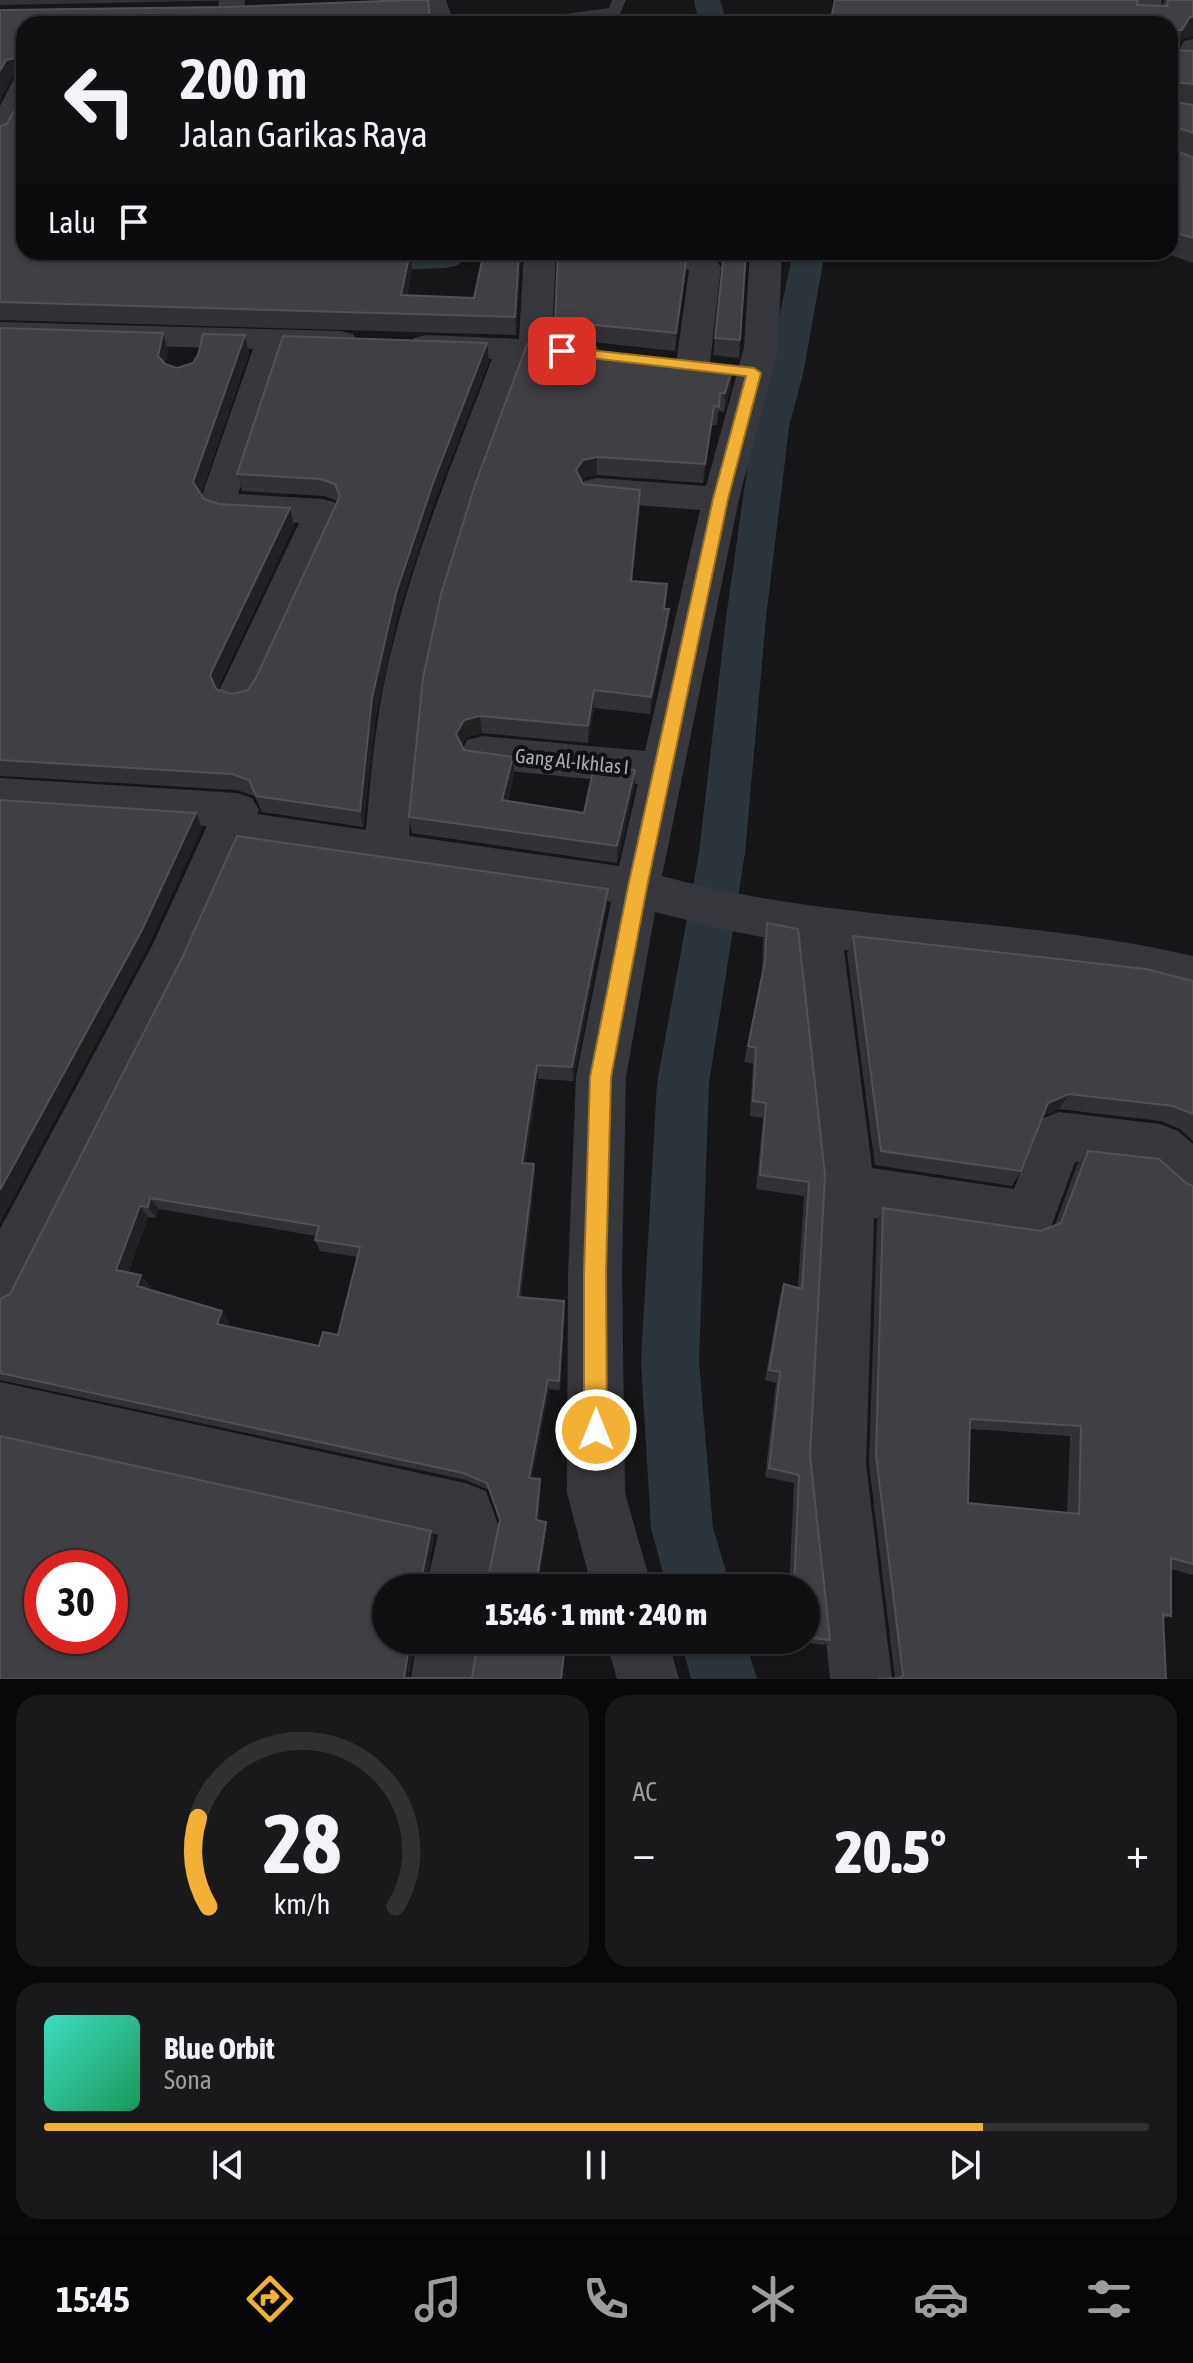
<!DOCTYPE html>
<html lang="id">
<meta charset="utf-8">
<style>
:root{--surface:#101012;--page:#19191b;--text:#f1f3f6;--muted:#9c9d9f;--line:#303032;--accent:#f2b134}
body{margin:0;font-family:"Asap Condensed",sans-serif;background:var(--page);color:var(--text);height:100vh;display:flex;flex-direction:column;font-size:30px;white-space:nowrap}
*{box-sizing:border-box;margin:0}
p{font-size:26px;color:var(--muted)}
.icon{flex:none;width:44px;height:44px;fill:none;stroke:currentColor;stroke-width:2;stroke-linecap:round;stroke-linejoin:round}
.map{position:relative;height:1679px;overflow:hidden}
.side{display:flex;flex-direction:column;gap:16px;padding:16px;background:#09090a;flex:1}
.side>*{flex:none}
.banner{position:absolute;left:16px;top:16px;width:1162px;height:244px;border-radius:24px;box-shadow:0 2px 6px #0004,0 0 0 2px var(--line);background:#101012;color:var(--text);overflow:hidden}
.speed{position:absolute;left:24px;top:1550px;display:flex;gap:16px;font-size:40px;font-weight:700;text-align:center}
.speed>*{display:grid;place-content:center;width:104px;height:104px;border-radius:50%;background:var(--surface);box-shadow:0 2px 6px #0004,0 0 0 2px var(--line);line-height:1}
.speed .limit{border:12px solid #d22;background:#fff;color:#111}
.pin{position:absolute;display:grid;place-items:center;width:68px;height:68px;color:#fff;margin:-34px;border-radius:16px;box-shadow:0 4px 12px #0006}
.me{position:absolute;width:88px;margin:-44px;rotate:0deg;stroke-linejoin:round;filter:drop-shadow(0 0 6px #0008)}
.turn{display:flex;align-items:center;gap:28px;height:168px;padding:0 32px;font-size:36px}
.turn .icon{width:104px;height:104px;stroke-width:2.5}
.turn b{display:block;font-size:56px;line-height:68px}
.then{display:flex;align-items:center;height:76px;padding:0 32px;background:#0003;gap:16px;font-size:30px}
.big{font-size:60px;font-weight:800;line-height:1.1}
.side .card{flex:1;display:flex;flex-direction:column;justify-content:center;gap:12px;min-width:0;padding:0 28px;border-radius:24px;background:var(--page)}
.side .dial{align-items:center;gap:0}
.dial svg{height:208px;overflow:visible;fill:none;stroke:var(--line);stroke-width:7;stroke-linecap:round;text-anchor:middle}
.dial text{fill:var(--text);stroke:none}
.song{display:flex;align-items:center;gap:24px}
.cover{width:96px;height:96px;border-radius:12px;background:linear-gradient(135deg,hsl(170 70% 55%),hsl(150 70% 35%))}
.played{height:8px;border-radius:4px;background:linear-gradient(90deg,var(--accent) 85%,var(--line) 85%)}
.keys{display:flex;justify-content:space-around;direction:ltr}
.heat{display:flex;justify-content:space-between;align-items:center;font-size:44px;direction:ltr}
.side .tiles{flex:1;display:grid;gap:16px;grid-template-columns:1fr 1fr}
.card:last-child{grid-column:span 2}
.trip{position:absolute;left:372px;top:1574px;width:448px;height:80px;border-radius:40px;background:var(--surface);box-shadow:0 2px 6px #0004,0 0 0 2px var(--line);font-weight:800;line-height:80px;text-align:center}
.dock{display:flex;height:128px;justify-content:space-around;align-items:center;background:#060607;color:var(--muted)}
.dock .icon{width:56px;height:56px}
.dock .on{color:var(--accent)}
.dock b{font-size:36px;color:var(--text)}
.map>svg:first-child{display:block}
</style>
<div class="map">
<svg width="1193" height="1679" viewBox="0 0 1193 1679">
<rect width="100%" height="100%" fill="#161618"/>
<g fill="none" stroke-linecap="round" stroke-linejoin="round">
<g fill="#2c353c" fill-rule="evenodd">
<path d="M694,0H720L727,24H699Z"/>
<path d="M228,252H469L458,265L446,268L317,273L244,262L233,259Z"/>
<path d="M793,252H825L803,374L789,427L766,618L745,853L709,1083L699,1362L713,1528L731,1588H667L651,1528L641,1362L657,1083L699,853L726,618L753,427L767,374Z"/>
<path d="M681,1640H745L757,1679H691Z"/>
</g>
<path fill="#37383d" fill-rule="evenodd" d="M612,0H626L620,14L552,24H514L521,20L609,8Z"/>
<g fill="#37383d" fill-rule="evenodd">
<path d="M219,0H245L242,24H216Z"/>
<path d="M420,0H446L454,24H428Z"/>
<path d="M1136,0H1162L1159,24H1133Z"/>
<path d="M1193,39V70L1170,69V53L1177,54L1184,41Z"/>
<path d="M24,77V114L10,140L0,143V106L14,79Z"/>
<path d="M524,252H556L552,341L597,346L602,353L597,360L585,363L525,360C491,455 452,550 431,649C418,710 413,773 409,836L619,866L638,784L482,768L467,764L461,752L467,740L482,736L645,751L700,510L597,502L584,499L579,490L584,481L597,478L706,486L744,348L750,252H782L778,348L739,499L662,876C836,924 1018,915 1193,956V998L1135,983L844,950L872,1168L1014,1189L1041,1119L1059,1112L1160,1124L1178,1131L1193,1144V1203L1175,1195L1148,1171L1075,1162L1048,1235L1030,1242L874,1218L866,1464L892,1679H830L808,1464L823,1189L797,944L727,930L655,912L626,1077L622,1274L625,1493L652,1588H592L567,1493L568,1274L576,1077L611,902L241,848L186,971L19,1303L0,1311V1229L152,946L207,826L0,812V778L237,793L252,798L259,810L257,814L366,830C371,769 377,707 392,648C416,548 456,454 492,359L414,352L409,345L414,338L426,335L519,339Z"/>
<path d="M660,252H692L713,256L721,267L710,364L705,371L693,374L681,371L676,364L689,270L666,266Z"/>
<path d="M0,322L341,331L353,334L358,341L353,348L341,351L286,350L238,494L323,499L336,503L341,512L252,704L238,708L224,704L218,693L299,523L225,519L212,515L201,498L253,349L0,342Z"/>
<path d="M0,1382L465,1483L486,1491L499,1527L486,1588H426L438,1535L0,1438Z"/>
<path d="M417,1640H479L473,1679H411Z"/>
<path d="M606,1640H668L679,1679H617Z"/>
</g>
</g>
<g fill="#323236" fill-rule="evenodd">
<path d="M0,0H254L0,5Z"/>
<path d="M1164,0H1193V37L1183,38L1176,50L1193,51V156L1175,151L1193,157V263L1162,252H1170V24L1137,5L1163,6Z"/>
<path d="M227,7L24,252L412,269L407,296L474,298L521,252L516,335L0,320V126L7,124L21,98V76L11,78L0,100V10Z"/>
<path d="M708,252H746L739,358L713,355L723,265L714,253Z"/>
<path d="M686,272L675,351L555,338V321Z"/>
<path d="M0,327L163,333L168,351L165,364L177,368L193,363L245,335L249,353L201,493L204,499L219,504L294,526L217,689L232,694L248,690L256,678L338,501L324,496L242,491L237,474L489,361L435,500L399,610L376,715L363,827L262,812L255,796L237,790L0,776Z"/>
<path d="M731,385L724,412L718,411L717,425H712L703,483L597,475L583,478L582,481L583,484L640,508L632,581L665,609L668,627L650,714L594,708L588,743L482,733L466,737L462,745L464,750L513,757L514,774L508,801L584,813L634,787L617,863L412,833L409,817L475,485Z"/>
<path d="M607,905L573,1081L538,1079L525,1163L535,1176L521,1297L565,1311L560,1390L549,1389L532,1479L541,1486L538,1521L546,1522L547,1528L539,1579L544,1584L386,1588L409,1678H472L478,1640H541L540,1650L564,1656L562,1679H0L431,1531L434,1537L425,1585L487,1583L500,1520L489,1490L466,1480L0,1380V1299L10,1294L182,958ZM159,1209L316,1236L315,1240L320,1251L358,1257L338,1335L319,1346L227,1326L229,1321L148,1289L150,1286L128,1273L148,1217L156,1218Z"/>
<path d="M767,923L825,1175L810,1455L830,1640L824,1645L789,1640H806V1588H789L794,1483L765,1477L776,1383L765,1380L780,1296L784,1284L798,1288L804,1196L756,1189L763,1118L750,1116L753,1064L744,1062L762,976L763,940Z"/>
<path d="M853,936L1193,981V1141L1180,1129L1161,1121L1059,1109L1043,1116L1021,1171L1012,1186L875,1165L847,953Z"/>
<path d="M1088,1151L1193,1186V1575L1171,1569V1616L1163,1619L1166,1679H875L895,1678L869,1464L877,1221L883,1208L1041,1231L1055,1225L1077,1165ZM970,1429L1070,1436L1067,1513L968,1503Z"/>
</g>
<g fill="#212124">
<path d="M1190,17H1193V37L1183,38L1175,51L1182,30Z"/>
<path d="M20,57L24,75L11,78L0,100V71L6,60Z"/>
<path d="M410,252L412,269L403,313L401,295Z"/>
<path d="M519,252H521L516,335L515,317Z"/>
<path d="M687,255L686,272L675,351L676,333Z"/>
<path d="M163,333L168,351L164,374L158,356Z"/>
<path d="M245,335L249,353L198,500L193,482Z"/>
<path d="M487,343L489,361L435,500L399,610L376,715L363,827L360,811L372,698L396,593L433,483Z"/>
<path d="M733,366L731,385L724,412L725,393Z"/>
<path d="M714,406L712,425L703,483L705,464Z"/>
<path d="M597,457V475L583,478L576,489V470L583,460Z"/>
<path d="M640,490V508L630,599L631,581Z"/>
<path d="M290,508L294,526L215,692L210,675Z"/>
<path d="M669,609L668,627L650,714L651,697Z"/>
<path d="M594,690V708L588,743V726Z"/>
<path d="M480,716L482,733L466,737L458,751L456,734L464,720Z"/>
<path d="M513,757L514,774L504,817L502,800Z"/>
<path d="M635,770L634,787L617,863V846Z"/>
<path d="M196,813L202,829L149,945L0,1223V1190Z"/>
<path d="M608,889L607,905L573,1081L572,1067Z"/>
<path d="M537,1065L538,1079L524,1175L522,1163Z"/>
<path d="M1069,1094L1059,1109L1038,1118L1048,1103Z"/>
<path d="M534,1164L535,1176L519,1307L518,1297Z"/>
<path d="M150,1198L159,1209L156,1218L148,1207Z"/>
<path d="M140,1206L148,1217L125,1281L116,1270Z"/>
<path d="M141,1275L150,1286L146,1296L137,1286Z"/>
<path d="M564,1301L565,1311L560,1390L559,1381Z"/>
<path d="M222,1311L229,1321L224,1334L217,1324Z"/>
<path d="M548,1380L549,1389L531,1485L529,1478Z"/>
<path d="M540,1479L541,1486L537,1527L536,1520Z"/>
<path d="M546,1522L547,1528L538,1584L537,1579Z"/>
<path d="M431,1531L434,1537L424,1588L420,1585Z"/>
<path d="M410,1640H415L409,1679L404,1678Z"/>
</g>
<g fill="#3f3f44" stroke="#4f5156" stroke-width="2" fill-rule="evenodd">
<path d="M409,0H428L430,23H437V24H24V252H410L401,295L474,298L484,252H519L515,317L0,302V126L7,124L21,98L20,57L6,60L0,71V10L227,7Z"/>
<path d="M835,0H1138L1137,5L1167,6L1168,0H1193V17H1190L1182,30H1175V50L1193,51V84L1175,82V102L1193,105V133L1176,127L1175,151L1193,157V238L1170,231V24H830Z"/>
<path d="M558,252H671L687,255L676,333L555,321Z"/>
<path d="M724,252H746L740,340L715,338Z"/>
<path d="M0,328L163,333L158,356L165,364L177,368L193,363L198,355L203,334L245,335L193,482L204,499L219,504L290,508L210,675L216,689L232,694L248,690L256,678L340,496L335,484L320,479L237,474L283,336L487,343L433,483L396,593L372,698L360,811L256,796L249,780L232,774L0,760Z"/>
<path d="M527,344L733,366L725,393H720L719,407L714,406L705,464L597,457L583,460L576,470L583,484L640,490L631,581L667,584L664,609H669L651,697L594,690L588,726L480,716L464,720L456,734L464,750L513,757L502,800L584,813L594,766L635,770L617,846L409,817L423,678L441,594L475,485Z"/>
<path d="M0,800L196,813L142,930L0,1190Z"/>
<path d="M237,836L608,889L572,1067L537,1065L522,1163L534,1164L518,1297L564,1301L559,1381L548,1380L529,1478L540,1479L536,1520L546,1522L537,1579H543V1588H386V1640H410L404,1678H472L478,1640H539V1649L564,1652L561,1679H0V1436L431,1531L420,1585L487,1583L500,1520L487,1483L463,1473L0,1373V1299L10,1294L182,958ZM150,1198L319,1226L315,1240L360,1247L338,1335L323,1332L319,1346L217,1324L222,1311L137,1286L141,1275L116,1270L140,1206L148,1207ZM42,1568H110V1636H42Z"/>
<path d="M767,923L798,929L825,1175L810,1455L830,1640L806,1637V1588H794L799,1475L769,1468L780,1372L769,1370L784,1284L802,1289L809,1182L760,1175L766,1103L753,1101L756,1048L748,1046L765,961Z"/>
<path d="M853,936L1146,969L1193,981V1114L1173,1106L1069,1094L1048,1103L1021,1171L881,1151Z"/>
<path d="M1088,1151L1159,1159L1186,1183L1193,1186V1564L1171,1558V1616L1163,1614L1166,1679H877L900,1678L903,1675L876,1455L883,1208L1041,1231L1061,1223ZM970,1419L1081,1426L1079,1514L968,1503Z"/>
</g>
<path fill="#f2b134" stroke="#9d7322" stroke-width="2" d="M562,347L754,368L761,373L728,499L647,887L611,1077L606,1274L607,1430L604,1439L596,1442L587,1439L584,1430V1274L590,1077L628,887L713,499L746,376L557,354L555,351Z"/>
<g text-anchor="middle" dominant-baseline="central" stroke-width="8" stroke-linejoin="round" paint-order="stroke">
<g font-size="20" fill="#a8adb8" stroke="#111113">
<text transform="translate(572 761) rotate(6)">Gang Al-Ikhlas I</text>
</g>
</g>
</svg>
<div class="speed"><div class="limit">30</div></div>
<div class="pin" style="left:562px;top:351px;background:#d93025"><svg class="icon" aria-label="arrive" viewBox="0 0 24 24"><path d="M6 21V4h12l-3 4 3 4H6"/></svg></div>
<svg class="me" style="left:596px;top:1430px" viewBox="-20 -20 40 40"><circle r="17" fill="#f2b134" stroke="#fff" stroke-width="3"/><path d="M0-11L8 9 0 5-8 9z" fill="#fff"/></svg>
<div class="trip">15:46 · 1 mnt · 240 m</div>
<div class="banner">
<div class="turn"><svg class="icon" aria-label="left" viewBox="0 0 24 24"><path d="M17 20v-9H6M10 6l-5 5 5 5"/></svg><div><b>200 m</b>Jalan Garikas Raya</div></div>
<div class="then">Lalu<svg class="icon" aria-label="arrive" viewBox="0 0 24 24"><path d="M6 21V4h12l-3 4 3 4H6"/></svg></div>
</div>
</div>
<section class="side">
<div class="tiles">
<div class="card dial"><svg viewBox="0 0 100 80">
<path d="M14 69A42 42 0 1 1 86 69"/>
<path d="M14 69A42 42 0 0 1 10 35" stroke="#f2b134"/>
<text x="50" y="56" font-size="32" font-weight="700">28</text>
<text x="50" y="72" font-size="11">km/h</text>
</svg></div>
<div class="card"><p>AC</p>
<div class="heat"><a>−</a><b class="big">20.5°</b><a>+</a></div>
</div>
<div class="card">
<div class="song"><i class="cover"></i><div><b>Blue Orbit</b><p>Sona</p></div></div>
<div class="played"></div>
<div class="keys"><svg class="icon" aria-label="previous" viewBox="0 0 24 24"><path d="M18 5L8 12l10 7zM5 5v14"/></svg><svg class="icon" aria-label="pause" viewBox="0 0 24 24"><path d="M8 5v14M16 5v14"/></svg><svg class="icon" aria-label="next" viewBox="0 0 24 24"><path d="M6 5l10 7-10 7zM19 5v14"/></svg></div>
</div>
</div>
</section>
<nav class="dock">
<b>15:45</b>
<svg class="icon on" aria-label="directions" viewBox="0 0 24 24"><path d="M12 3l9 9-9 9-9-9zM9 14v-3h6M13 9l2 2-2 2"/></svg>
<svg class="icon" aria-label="music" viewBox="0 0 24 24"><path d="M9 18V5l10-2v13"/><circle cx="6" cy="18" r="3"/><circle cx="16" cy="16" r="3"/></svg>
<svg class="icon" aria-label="phone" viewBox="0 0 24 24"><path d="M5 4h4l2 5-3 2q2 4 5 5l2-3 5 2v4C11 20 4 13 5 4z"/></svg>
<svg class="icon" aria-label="climate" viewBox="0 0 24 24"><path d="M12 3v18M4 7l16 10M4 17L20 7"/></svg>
<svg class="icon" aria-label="car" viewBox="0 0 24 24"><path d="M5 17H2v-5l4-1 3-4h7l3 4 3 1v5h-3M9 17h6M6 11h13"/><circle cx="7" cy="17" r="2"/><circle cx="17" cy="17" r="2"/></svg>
<svg class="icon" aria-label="filters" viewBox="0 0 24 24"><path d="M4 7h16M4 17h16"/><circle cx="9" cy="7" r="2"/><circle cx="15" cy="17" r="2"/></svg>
</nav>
